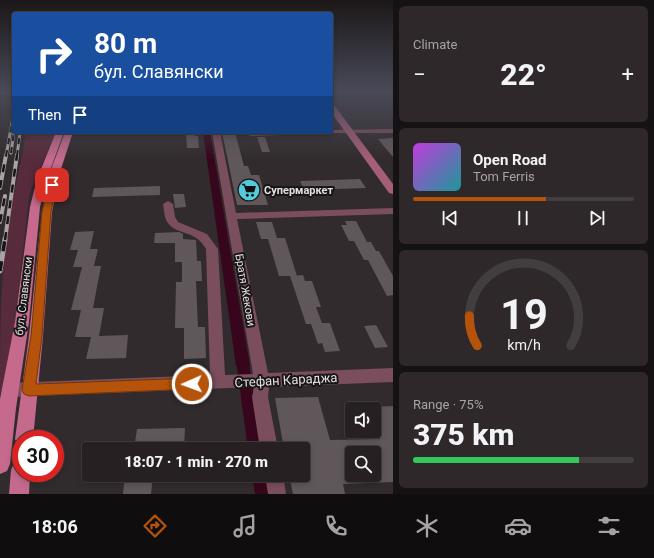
<!DOCTYPE html>
<meta charset="utf-8">
<style>
:root{--surface:#262022;--page:#2e282a;--text:#f1f3f6;--muted:#a4a3a5;--line:#423e40;--accent:#b45309}
body{margin:0;font-family:Roboto,sans-serif;background:var(--page);color:var(--text);height:100vh;display:flex;flex-direction:column;font-size:15px;white-space:nowrap}
*{box-sizing:border-box;margin:0}
p{font-size:13px;color:var(--muted)}
.icon{flex:none;width:22px;height:22px;fill:none;stroke:currentColor;stroke-width:2;stroke-linecap:round;stroke-linejoin:round}
.map{position:relative;flex:1;overflow:hidden}
.side{display:flex;flex-direction:column;gap:6px;padding:6px;background:#151213;width:261px}
.side>*{flex:none}
.guide{position:absolute;left:12px;top:12px;width:321px;height:122px;border-radius:4px;box-shadow:0 2px 6px #0003,0 0 0 1px var(--line);background:#1a4fa0;color:#fff;overflow:hidden}
.controls{position:absolute;left:345px;top:402px;display:grid;gap:8px}
.controls a{display:grid;place-items:center;width:36px;height:36px;border-radius:4px;background:var(--surface);box-shadow:0 2px 6px #0003,0 0 0 1px var(--line);font-size:20px}
.speed{position:absolute;left:12px;top:430px;display:flex;gap:8px;font-size:20px;font-weight:700;text-align:center}
.speed>*{display:grid;place-content:center;width:52px;height:52px;border-radius:50%;background:var(--surface);box-shadow:0 2px 6px #0003,0 0 0 1px var(--line);line-height:1}
.speed .limit{border:6px solid #d22;background:#fff;color:#111}
.pin{position:absolute;display:grid;place-items:center;width:34px;height:34px;color:#fff;margin:-17px;border-radius:8px;box-shadow:0 2px 6px #0006}
.me{position:absolute;width:44px;margin:-22px;rotate:268deg;stroke-linejoin:round;filter:drop-shadow(0 0 3px #0008)}
.turn{display:flex;align-items:center;gap:14px;height:84px;padding:0 16px;font-size:18px}
.turn .icon{width:52px;height:52px;stroke-width:2.5}
.turn b{display:block;font-size:28px;line-height:34px}
.then{display:flex;align-items:center;height:38px;padding:0 16px;background:#0003;gap:8px;font-size:15px}
.big{font-size:30px;font-weight:800;line-height:1.1}
.side .tile{flex:1;display:flex;flex-direction:column;justify-content:center;gap:6px;min-width:0;padding:0 14px;border-radius:6px;background:var(--page)}
.side .dial{align-items:center;gap:0}
.dial svg{height:104px;overflow:visible;fill:none;stroke:var(--line);stroke-width:7;stroke-linecap:round;text-anchor:middle}
.dial text{fill:var(--text);stroke:none}
.song{display:flex;align-items:center;gap:12px}
.cover{width:48px;height:48px;border-radius:6px;background:linear-gradient(135deg,hsl(290 70% 55%),hsl(180 70% 35%))}
.played{height:4px;border-radius:2px;background:linear-gradient(90deg,var(--accent) 60%,var(--line) 60%)}
.keys{display:flex;justify-content:space-around;direction:ltr}
.heat{display:flex;justify-content:space-between;align-items:center;font-size:22px;direction:ltr}
.charge{height:6px;border-radius:3px;background:linear-gradient(90deg,#34c759 75%,var(--line) 0)}
.trip{position:absolute;left:82px;top:442px;width:228px;height:40px;border-radius:4px;background:var(--surface);box-shadow:0 2px 6px #0003,0 0 0 1px var(--line);font-weight:800;line-height:40px;text-align:center}
.menu{display:flex;height:64px;justify-content:space-around;align-items:center;background:#0f0d0e;color:var(--muted)}
.menu .icon{width:28px;height:28px}
.menu .on{color:var(--accent)}
.menu b{font-size:18px;color:var(--text)}
main{display:flex;flex:1;min-height:0}
.map>svg:first-child{display:block}
</style>
<main>
<div class="map">
<svg width="393" height="494" viewBox="0 0 393 494">
<rect width="100%" height="100%" fill="#322b2d"/>
<path fill="#572b3b" d="M26,132H56L32,187L29,197L11,359L0,396C0,335 0,274 10,213C15,186 22,159 26,132Z"/>
<g fill="#37051c">
<path d="M203,132H210L250,366H236Z"/>
<path d="M241,398H254L263,449H248Z"/>
<path d="M252,475H267L271,494H255Z"/>
</g>
<g fill="none" stroke-linecap="round" stroke-linejoin="round">
<path fill="#37051c" fill-rule="evenodd" d="M241,348L246,349L247,353L257,411L255,416L250,418L245,416L243,411L235,353L236,349Z"/>
</g>
<g fill="#5f5759" fill-rule="evenodd">
<path d="M186,132H194L195,136H198L199,148H187Z"/>
<path d="M222,132H235L244,166H248L251,175H259L268,205H237Z"/>
<path d="M257,137H265L270,152H262Z"/>
<path d="M393,138V157L378,139Z"/>
<path d="M360,179L366,188L304,190L300,181Z"/>
<path d="M160,186V195L92,197L94,188Z"/>
<path d="M173,194H184L186,207L175,208Z"/>
<path d="M345,221H356L367,242H371L376,251H379L393,276V295L387,296L368,260H364L354,241H349L341,225H347Z"/>
<path d="M256,222H272L277,238H285L297,276H279L268,239H261Z"/>
<path d="M94,231L90,249H98L94,266H101L93,308H104L99,336L128,335L126,358L86,359L91,337H75L81,310H71L82,267H73L78,250H70L75,232Z"/>
<path d="M179,232L183,234V239L196,240L197,261H201L202,281H196L198,327H205L206,358L184,359V328H175L176,282H182V262H175V243H154L155,233Z"/>
<path d="M303,275L305,281H312L321,307H316L322,323H330L340,351L325,352L322,343L318,344L311,324H306L290,276Z"/>
<path d="M376,325L388,347L375,348L364,326Z"/>
<path d="M318,397L330,440L380,439L374,422V407L393,406V482L343,484L345,494H293L289,475H303V449H284L275,398ZM352,453H374V475H352Z"/>
<path d="M185,428L184,449H134L137,429Z"/>
<path d="M125,475H153L151,494H123Z"/>
</g>
<g fill="none" stroke-linecap="round" stroke-linejoin="round">
<g fill="#7b4e5d" fill-rule="evenodd">
<path d="M393,129V133H328L251,136L247,134L250,132H331V130Z"/>
<path d="M212,132H220L236,213L393,208V214L237,219L268,373L393,368V382L269,387L268,397L278,449H260L252,397L254,387L10,397L5,395L2,390L5,385L10,383L210,375L206,249C195,228 175,237 166,220C164,215 164,209 163,204L168,201L173,204L175,217L178,222L207,234L218,249L225,375L253,374Z"/>
<path d="M265,475H283L286,494H268Z"/>
</g>
<path fill="#a55e78" fill-rule="evenodd" d="M331,105H334L393,184V194L389,193L331,112Z"/>
<g fill="#c56a8c" fill-rule="evenodd">
<path d="M0,91H14V93L0,94Z"/>
<path d="M56,132H64L47,179L40,207L29,322L16,408L10,464L7,471L0,474V399L15,322L30,207L37,179Z"/>
<path d="M65,132H73L60,172L52,212L43,336L33,439H21V447L18,445L15,439L29,336L42,212L50,172Z"/>
<path d="M21,460V473H30L29,494H9L11,470L14,463Z"/>
</g>
<g stroke="#a9a3a5" stroke-width="3">
<g id="rail-far2">
<path d="M11,153L14,131"/>
<path d="M6,156L14,111"/>
<path d="M17,156L20,132"/>
</g>
</g>
<g stroke="#a9a3a5" stroke-width="4">
<g id="rail-far1">
<path d="M0,188L6,155"/>
<path d="M0,222L5,196"/>
<path d="M5,240L17,155"/>
</g>
</g>
<g stroke="#a9a3a5" stroke-width="5">
<path id="rail" d="M0,271L5,239"/>
</g>
<use href="#rail-far2" stroke="#181516" stroke-width="2" stroke-dasharray="6" stroke-linecap="butt"/>
<use href="#rail-far1" stroke="#181516" stroke-width="2.5" stroke-dasharray="8" stroke-linecap="butt"/>
<use href="#rail" stroke="#181516" stroke-width="3.5" stroke-dasharray="10" stroke-linecap="butt"/>
</g>
<linearGradient id="sky" x2="0" y2="1"><stop stop-color="#1c1819"/><stop offset="0.57" stop-color="#494a57"/><stop offset="1" stop-color="#494a57" stop-opacity="0"/></linearGradient>
<rect width="393" height="160" fill="url(#sky)"/>
<path fill="#b45309" stroke="#753606" d="M52,183L56,185L51,212L42,336L36,384L192,378L197,379L198,384L197,388L192,389L29,396L24,394L22,390L31,336L42,212L48,185Z"/>
<defs>
<g id="supermarket-disc" transform="scale(1.15)"><circle r="9.5" fill="#53cbdb" stroke="#181516"/><path d="M-6-5.5h2.5l.6 2H6L4.5 2H-2.5L-4.4-4H-6ZM-1.5 3.2a1.3 1.3 0 1 0 .1 0ZM3 3.2a1.3 1.3 0 1 0 .1 0Z" fill="#111"/></g>
</defs>
<g fill-rule="evenodd">
<use href="#supermarket-disc" x="249" y="190"/>
</g>
<g text-anchor="middle" dominant-baseline="central" stroke-width="4" stroke-linejoin="round" paint-order="stroke">
<g font-size="11" font-weight="bold" fill="#e2ddde" stroke="#181516" text-anchor="start">
<text x="264" y="190">Супермаркет</text>
</g>
<g font-size="11" fill="#e2ddde" stroke="#181516">
<text transform="translate(245 290) rotate(80)">Братя Жекови</text>
<text transform="translate(24 296) rotate(-83)">бул. Славянски</text>
</g>
<g font-size="13" fill="#e2ddde" stroke="#181516">
<text transform="translate(286 380) rotate(-3)">Стефан Караджа</text>
</g>
</g>
</svg>
<div class="controls">
<a><svg class="icon" aria-label="sound" viewBox="0 0 24 24"><path d="M4 9h4l5-4v14l-5-4H4zM17 9q2 3 0 6"/></svg></a>
<a><svg class="icon" aria-label="search" viewBox="0 0 24 24"><circle cx="10" cy="10" r="6"/><path d="M15 15l6 6"/></svg></a>
</div>
<div class="speed"><div class="limit">30</div></div>
<div class="pin" style="left:52px;top:185px;background:#d93025"><svg class="icon" aria-label="arrive" viewBox="0 0 24 24"><path d="M6 21V4h12l-3 4 3 4H6"/></svg></div>
<svg class="me" style="left:192px;top:384px" viewBox="-20 -20 40 40"><circle r="17" fill="#b45309" stroke="#fff" stroke-width="3"/><path d="M0-11L8 9 0 5-8 9z" fill="#fff"/></svg>
<div class="trip">18:07 · 1 min · 270 m</div>
<div class="guide">
<div class="turn"><svg class="icon" aria-label="right" viewBox="0 0 24 24"><path d="M7 20v-9h11M14 6l5 5-5 5"/></svg><div><b>80 m</b>бул. Славянски</div></div>
<div class="then">Then<svg class="icon" aria-label="arrive" viewBox="0 0 24 24"><path d="M6 21V4h12l-3 4 3 4H6"/></svg></div>
</div>
</div>
<section class="side">
<div class="tile"><p>Climate</p>
<div class="heat"><a>−</a><b class="big">22°</b><a>+</a></div>
</div>
<div class="tile">
<div class="song"><i class="cover"></i><div><b>Open Road</b><p>Tom Ferris</p></div></div>
<div class="played"></div>
<div class="keys"><svg class="icon" aria-label="previous" viewBox="0 0 24 24"><path d="M18 5L8 12l10 7zM5 5v14"/></svg><svg class="icon" aria-label="pause" viewBox="0 0 24 24"><path d="M8 5v14M16 5v14"/></svg><svg class="icon" aria-label="next" viewBox="0 0 24 24"><path d="M6 5l10 7-10 7zM19 5v14"/></svg></div>
</div>
<div class="tile dial"><svg viewBox="0 0 100 80">
<path d="M14 69A42 42 0 1 1 86 69"/>
<path d="M14 69A42 42 0 0 1 8 46" stroke="#b45309"/>
<text x="50" y="56" font-size="32" font-weight="700">19</text>
<text x="50" y="72" font-size="11">km/h</text>
</svg></div>
<div class="tile"><p>Range · 75%</p><b class="big">375 km</b><div class="charge"></div></div>
</section>
</main>
<nav class="menu">
<b>18:06</b>
<svg class="icon on" aria-label="directions" viewBox="0 0 24 24"><path d="M12 3l9 9-9 9-9-9zM9 14v-3h6M13 9l2 2-2 2"/></svg>
<svg class="icon" aria-label="music" viewBox="0 0 24 24"><path d="M9 18V5l10-2v13"/><circle cx="6" cy="18" r="3"/><circle cx="16" cy="16" r="3"/></svg>
<svg class="icon" aria-label="phone" viewBox="0 0 24 24"><path d="M5 4h4l2 5-3 2q2 4 5 5l2-3 5 2v4C11 20 4 13 5 4z"/></svg>
<svg class="icon" aria-label="climate" viewBox="0 0 24 24"><path d="M12 3v18M4 7l16 10M4 17L20 7"/></svg>
<svg class="icon" aria-label="car" viewBox="0 0 24 24"><path d="M5 17H2v-5l4-1 3-4h7l3 4 3 1v5h-3M9 17h6M6 11h13"/><circle cx="7" cy="17" r="2"/><circle cx="17" cy="17" r="2"/></svg>
<svg class="icon" aria-label="filters" viewBox="0 0 24 24"><path d="M4 7h16M4 17h16"/><circle cx="9" cy="7" r="2"/><circle cx="15" cy="17" r="2"/></svg>
</nav>
